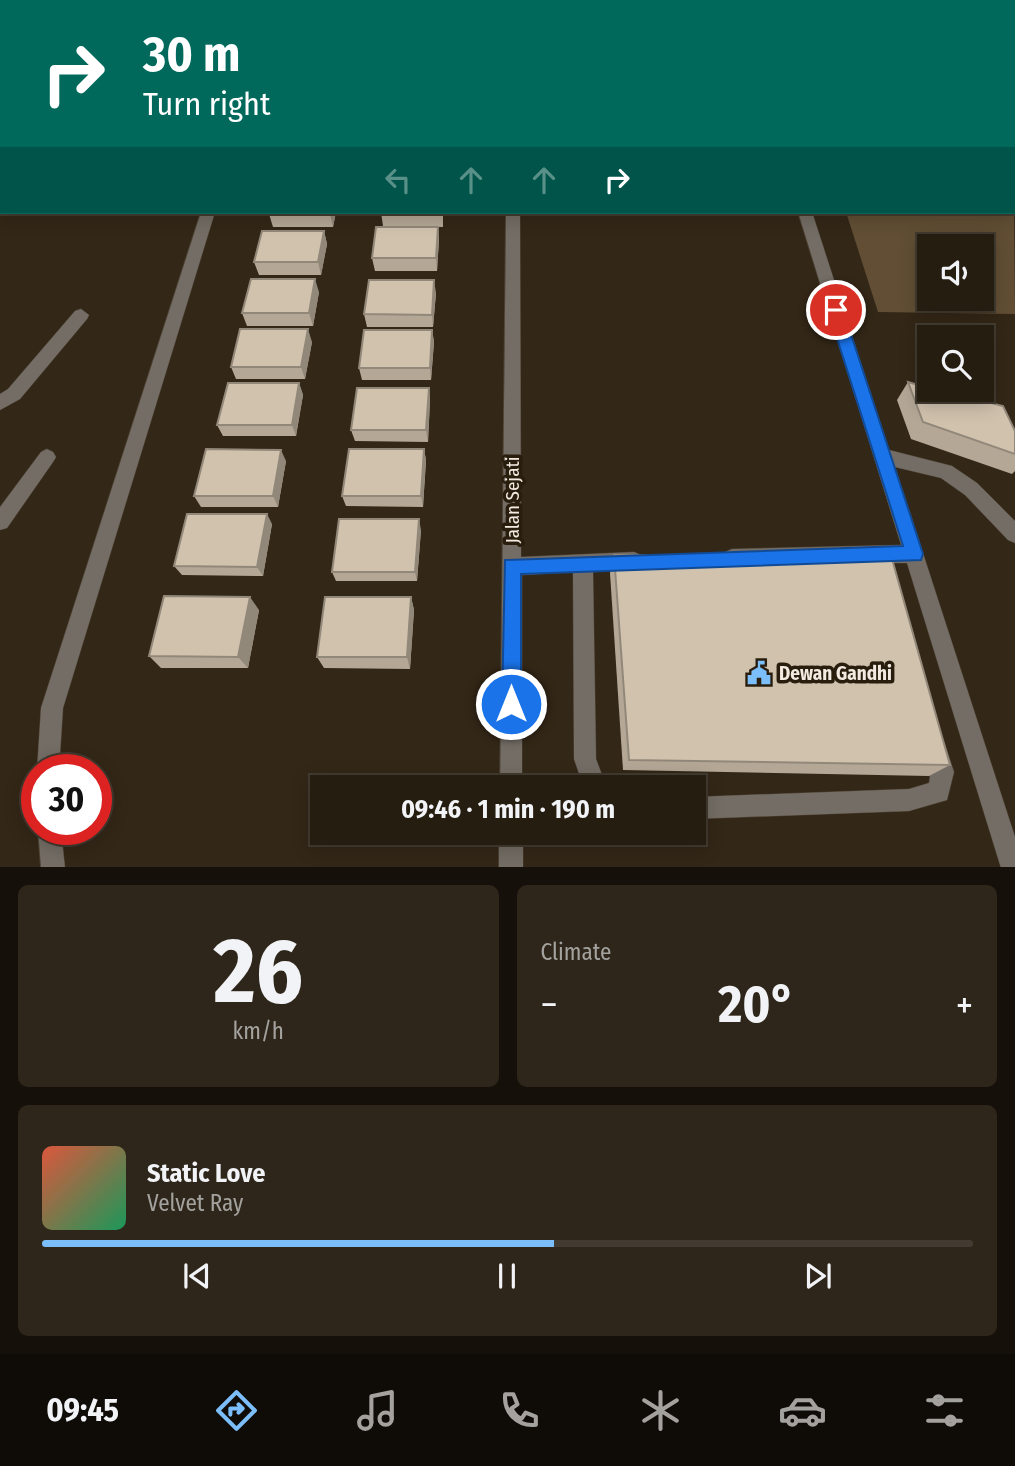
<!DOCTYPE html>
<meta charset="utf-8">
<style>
:root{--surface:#261d11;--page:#2e261a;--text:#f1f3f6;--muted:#a4a29f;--line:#423b31;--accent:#7cbef9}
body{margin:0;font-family:"Fira Sans Condensed",sans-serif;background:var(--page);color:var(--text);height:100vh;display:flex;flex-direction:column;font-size:26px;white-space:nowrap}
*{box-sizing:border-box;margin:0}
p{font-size:23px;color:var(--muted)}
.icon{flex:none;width:38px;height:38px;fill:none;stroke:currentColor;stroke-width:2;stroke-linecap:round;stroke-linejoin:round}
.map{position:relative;height:867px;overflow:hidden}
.drawer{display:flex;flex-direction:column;gap:18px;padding:18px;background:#151009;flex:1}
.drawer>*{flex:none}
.guide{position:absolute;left:0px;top:0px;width:1015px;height:214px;box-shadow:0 4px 18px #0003,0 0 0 2px var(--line);background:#00695c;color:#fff;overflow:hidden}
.fabs{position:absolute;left:917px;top:234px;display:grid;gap:14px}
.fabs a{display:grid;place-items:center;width:77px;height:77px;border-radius:0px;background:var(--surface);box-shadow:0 4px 18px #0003,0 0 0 2px var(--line);font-size:35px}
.speed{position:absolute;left:21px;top:754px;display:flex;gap:14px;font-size:35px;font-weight:700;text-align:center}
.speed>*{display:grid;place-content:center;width:91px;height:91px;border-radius:50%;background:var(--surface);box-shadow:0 4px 18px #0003,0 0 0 2px var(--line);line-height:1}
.speed .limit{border:10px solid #d22;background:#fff;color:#111}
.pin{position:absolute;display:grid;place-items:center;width:60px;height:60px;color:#fff;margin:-30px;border:4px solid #fff;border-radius:50%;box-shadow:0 2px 7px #0007}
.me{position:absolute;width:77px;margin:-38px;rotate:0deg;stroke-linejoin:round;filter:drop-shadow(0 0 5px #0008)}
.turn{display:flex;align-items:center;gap:24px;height:147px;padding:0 28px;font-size:32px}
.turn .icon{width:91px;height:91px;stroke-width:2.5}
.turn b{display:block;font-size:49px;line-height:60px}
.lanes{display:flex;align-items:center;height:66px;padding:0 28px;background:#0003;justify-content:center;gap:35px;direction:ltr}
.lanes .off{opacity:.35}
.big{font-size:52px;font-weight:700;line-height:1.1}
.drawer .tile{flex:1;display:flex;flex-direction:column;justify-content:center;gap:10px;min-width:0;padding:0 24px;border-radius:10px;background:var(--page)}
.drawer .dial{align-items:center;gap:0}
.dial b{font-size:91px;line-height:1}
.song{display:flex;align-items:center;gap:21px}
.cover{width:84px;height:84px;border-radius:10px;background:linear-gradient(135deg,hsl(10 70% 55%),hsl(150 70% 35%))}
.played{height:7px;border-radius:4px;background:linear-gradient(90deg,var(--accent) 55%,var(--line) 55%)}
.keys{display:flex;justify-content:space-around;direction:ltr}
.heat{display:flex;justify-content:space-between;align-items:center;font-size:38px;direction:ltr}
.drawer .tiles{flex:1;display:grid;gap:18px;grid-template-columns:1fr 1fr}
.tile:last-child{grid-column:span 2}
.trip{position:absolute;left:310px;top:775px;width:396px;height:70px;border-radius:0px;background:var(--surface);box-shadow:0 4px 18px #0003,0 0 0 2px var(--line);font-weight:700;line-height:70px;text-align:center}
.tabs{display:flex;height:112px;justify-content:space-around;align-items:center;background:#0f0c07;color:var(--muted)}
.tabs .icon{width:49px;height:49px}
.tabs .current{color:var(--accent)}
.tabs b{font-size:32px;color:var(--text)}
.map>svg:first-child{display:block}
</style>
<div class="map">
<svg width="1015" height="868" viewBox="0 0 1015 868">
<rect width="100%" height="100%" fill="#332717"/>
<path fill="#614e34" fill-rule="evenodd" d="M1013,94L1015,314L878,312L846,212H1013ZM929,247H982V299H929Z"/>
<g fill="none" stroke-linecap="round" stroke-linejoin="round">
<g stroke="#4e4233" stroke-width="1">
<g id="minor">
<path d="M269,0H281L269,2Z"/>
<rect x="507" y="0" width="12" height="2"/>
<rect x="0" y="105" width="2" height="8"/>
<path d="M0,137H2L0,146Z"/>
<path d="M201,212H215L63,708L59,770H37L41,708Z"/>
<path d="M506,212H520L521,557L634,552L641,555L644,561L641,567L593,572L596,759L607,788H584L574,759L573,572L522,575V788H500Z"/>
<path d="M798,212H812L889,450L952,466L977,483L1015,521V543L1008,540L965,495L941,478L895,467L1015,837V868H1001L907,563H888L893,580L890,586L883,589L876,586L868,564L732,567L725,564L722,558L725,552L732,549L901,545Z"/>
<path d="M81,309L89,315L87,319L20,399L0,410V394L8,389L75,311Z"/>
<path d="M47,449L53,452L56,457L53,462L7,528L0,530V507L41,452Z"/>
<path d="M935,736L943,739L954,772L947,800L909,811L693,819V797L909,789L929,783C933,768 921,753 927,739Z"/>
<path d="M38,830H61L65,868H41Z"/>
<rect x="499" y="833" width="24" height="35"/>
</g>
</g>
<use href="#minor" fill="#736d65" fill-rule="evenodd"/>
</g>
<g fill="#b4a796">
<path d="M327,0H376V2H328Z"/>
<path d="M336,212L333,227H273L269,214Z"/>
<path d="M381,212H443V227L383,226Z"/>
<path d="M438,227L439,240L437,271H375L372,258Z"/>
<path d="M324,231L327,244L321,275H259L254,262Z"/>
<path d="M319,292L313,326H247L242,313Z"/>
<path d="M436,293L433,327H367L364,314Z"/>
<path d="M432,330L434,342L431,380H362L359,368Z"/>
<path d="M312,342L305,379H236L231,367Z"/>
<path d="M908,382L1015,431V471L1012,474L911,439L897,400Z"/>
<path d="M299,383L303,395L296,436H223L217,425Z"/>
<path d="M429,388L430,400L428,442L355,441L351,430Z"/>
<path d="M424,449L426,460L423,507L346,506L342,496Z"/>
<path d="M286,461L278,507H201L194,496Z"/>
<path d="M272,524L263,576L182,575L174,566Z"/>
<path d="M421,530L417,581H336L332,572Z"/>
<path d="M614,555L950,765L929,776L623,770L610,573Z"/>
<path d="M411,597L414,610L410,669L324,668L317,657Z"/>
<path d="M259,610L248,668H161L149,656Z"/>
</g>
<g fill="#92887a">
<path d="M331,212H336L333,227L330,214Z"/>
<path d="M438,227L439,240L437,271L436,258Z"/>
<path d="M324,231L327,244L321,275L318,262Z"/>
<path d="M315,279L319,292L313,326L309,313Z"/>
<path d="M434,280L436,293L433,327L432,315Z"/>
<path d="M308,329L312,342L305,379L301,367Z"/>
<path d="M432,330L434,342L431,380L430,368Z"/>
<path d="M299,383L303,395L296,436L292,425Z"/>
<path d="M429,388L430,400L428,442L426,430Z"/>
<path d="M424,449L426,460L423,507L421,496Z"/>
<path d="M281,450L286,461L278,507L273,496Z"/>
<path d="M267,514L272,524L263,576L257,567Z"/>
<path d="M419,519L421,530L417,581L415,572Z"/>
<path d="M250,597L259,610L248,668L238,657Z"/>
<path d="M411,597L414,610L410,669L407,657Z"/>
</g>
<g fill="#d1c2ae" stroke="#92887a" stroke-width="2">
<path d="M270,212H331L330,214H269Z"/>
<path d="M381,212H442L441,214L380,213Z"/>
<path d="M376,227H438L436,258H372Z"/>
<path d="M262,231H324L318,262H254Z"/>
<path d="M251,279H315L309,313H242Z"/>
<path d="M369,280H434L432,315L364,314Z"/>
<path d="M240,329H308L301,367H231Z"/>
<path d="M364,330H432L430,368H359Z"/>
<path d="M908,382L929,388V390H940L1003,406L1015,431V454L923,422Z"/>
<path d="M228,383H299L292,425H217Z"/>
<path d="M357,388H429L426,430H351Z"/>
<path d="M206,449L281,450L273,496H194Z"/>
<path d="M349,449H424L421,496H342Z"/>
<path d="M187,514H267L257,567L174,566Z"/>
<path d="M339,519H419L415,572H332Z"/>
<path d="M614,555L892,559L950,765L629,760Z"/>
<path d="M164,596L250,597L238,657L149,656Z"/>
<path d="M325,597H411L407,657H317Z"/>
</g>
<path fill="#1a73e8" stroke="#114b97" stroke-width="2" d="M836,304L843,310L923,554L921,560L521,574V704L518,711L511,714L504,711L502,704L505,560L903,546L828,310Z"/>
<defs>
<g id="civic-bare" transform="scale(1.89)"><path d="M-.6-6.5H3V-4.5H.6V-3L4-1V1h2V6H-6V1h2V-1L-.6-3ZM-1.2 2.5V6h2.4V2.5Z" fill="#7cbef9" stroke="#291e0e" stroke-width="2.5" paint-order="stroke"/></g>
</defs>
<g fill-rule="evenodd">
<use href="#civic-bare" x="759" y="673"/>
</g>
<g text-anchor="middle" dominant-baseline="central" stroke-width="7" stroke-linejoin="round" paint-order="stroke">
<g font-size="19" fill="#f3ebe1" stroke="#291e0e">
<text transform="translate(512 500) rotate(-90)">Jalan Sejati</text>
</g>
<g font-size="19" font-weight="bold" fill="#f3ebe1" stroke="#291e0e" text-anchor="start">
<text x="779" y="673">Dewan Gandhi</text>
</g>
</g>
</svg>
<div class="fabs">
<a><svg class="icon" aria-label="sound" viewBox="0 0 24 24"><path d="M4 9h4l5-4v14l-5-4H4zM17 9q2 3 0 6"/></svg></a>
<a><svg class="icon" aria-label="search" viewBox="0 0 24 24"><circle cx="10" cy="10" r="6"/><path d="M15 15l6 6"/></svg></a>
</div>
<div class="speed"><div class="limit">30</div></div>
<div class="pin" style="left:836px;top:310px;background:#d93025"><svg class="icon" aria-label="arrive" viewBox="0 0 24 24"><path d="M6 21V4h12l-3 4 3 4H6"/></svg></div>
<svg class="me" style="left:511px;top:704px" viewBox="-20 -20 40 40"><circle r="17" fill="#1a73e8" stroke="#fff" stroke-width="3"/><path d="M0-11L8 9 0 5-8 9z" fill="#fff"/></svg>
<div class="trip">09:46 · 1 min · 190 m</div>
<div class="guide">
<div class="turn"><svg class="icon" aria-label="right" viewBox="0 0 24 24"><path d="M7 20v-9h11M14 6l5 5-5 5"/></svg><div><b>30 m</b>Turn right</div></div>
<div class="lanes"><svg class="icon off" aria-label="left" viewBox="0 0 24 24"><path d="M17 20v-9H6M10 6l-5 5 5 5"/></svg><svg class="icon off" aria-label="ahead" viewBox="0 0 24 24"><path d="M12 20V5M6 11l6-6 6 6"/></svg><svg class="icon off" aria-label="ahead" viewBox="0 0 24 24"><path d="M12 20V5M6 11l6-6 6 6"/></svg><svg class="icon" aria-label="right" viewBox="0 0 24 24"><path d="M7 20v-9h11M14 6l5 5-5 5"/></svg></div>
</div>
</div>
<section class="drawer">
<div class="tiles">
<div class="tile dial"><b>26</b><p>km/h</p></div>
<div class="tile"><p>Climate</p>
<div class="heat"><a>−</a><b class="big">20°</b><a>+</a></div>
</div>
<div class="tile">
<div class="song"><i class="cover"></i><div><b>Static Love</b><p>Velvet Ray</p></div></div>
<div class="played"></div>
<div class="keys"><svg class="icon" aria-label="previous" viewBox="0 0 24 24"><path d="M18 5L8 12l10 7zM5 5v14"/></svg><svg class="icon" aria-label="pause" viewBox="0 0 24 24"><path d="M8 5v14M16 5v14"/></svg><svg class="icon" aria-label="next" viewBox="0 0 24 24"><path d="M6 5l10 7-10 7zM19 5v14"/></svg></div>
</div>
</div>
</section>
<nav class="tabs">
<b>09:45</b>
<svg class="icon current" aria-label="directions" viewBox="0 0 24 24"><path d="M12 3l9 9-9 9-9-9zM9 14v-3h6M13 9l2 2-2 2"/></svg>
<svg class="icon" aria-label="music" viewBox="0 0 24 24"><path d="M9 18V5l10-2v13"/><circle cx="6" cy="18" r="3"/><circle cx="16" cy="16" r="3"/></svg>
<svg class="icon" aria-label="phone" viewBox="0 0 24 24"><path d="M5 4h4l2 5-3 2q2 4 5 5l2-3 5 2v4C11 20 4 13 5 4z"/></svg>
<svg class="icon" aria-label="climate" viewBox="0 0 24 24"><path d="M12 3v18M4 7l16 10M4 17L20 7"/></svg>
<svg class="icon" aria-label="car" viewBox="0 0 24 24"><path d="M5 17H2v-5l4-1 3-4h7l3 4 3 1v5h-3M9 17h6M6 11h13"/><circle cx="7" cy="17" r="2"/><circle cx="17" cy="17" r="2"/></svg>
<svg class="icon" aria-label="filters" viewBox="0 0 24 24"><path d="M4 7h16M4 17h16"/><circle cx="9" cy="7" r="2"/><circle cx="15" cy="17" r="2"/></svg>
</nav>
